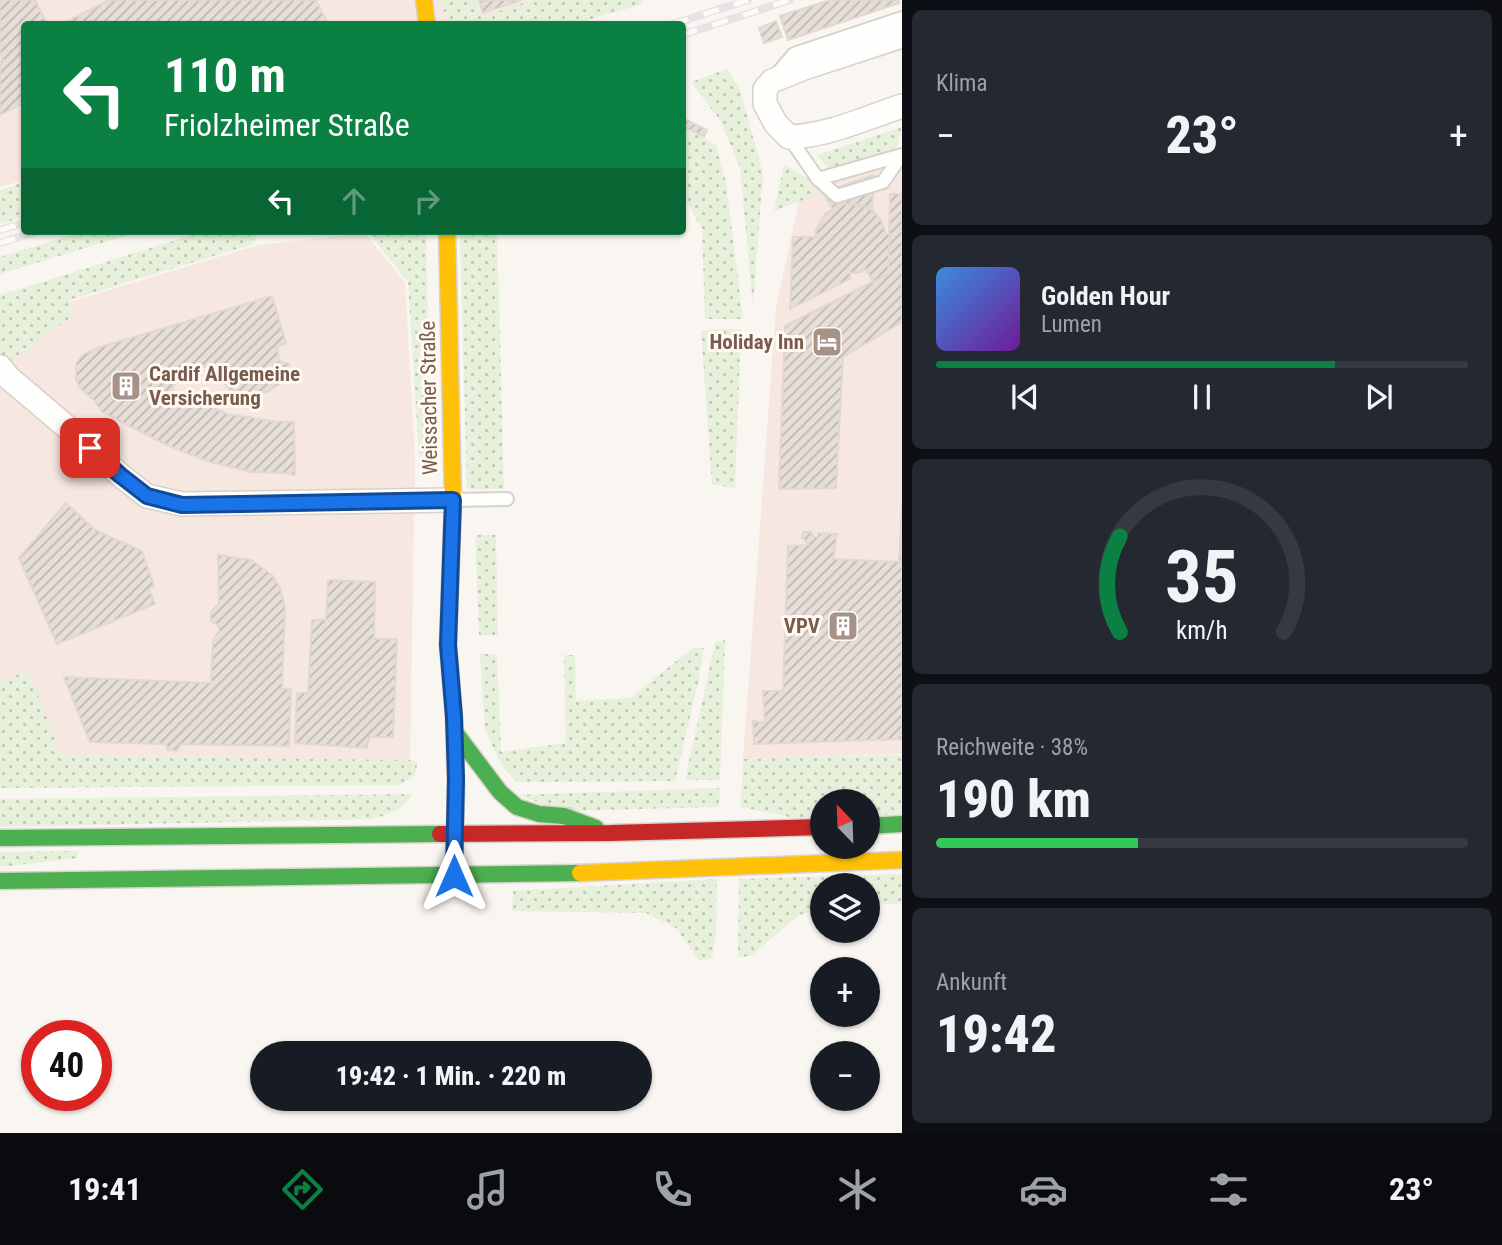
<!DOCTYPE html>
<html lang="de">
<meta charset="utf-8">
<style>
:root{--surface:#171b24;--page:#242831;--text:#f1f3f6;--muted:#9ea1a6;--line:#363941;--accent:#0b8043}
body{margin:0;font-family:"Roboto Condensed",sans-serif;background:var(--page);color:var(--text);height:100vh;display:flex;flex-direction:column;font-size:26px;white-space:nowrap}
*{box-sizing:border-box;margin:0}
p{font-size:23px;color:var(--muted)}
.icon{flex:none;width:38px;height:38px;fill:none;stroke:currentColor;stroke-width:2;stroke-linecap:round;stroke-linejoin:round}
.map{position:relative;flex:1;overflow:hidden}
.side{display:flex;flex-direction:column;gap:10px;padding:10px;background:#0d0f14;width:600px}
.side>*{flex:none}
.hud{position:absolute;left:21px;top:21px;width:665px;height:214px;border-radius:7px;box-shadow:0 2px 5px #0004;background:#0b8043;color:#fff;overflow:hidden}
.needle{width:46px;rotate:337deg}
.controls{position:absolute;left:810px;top:789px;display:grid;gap:14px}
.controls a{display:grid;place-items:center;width:70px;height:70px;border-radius:50%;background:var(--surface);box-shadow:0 2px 5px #0004;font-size:35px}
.speed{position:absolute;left:21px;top:1020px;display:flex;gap:14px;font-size:35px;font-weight:700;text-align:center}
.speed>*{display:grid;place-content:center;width:91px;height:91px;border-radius:50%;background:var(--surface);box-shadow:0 2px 5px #0004;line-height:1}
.speed .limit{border:10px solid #d22;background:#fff;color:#111}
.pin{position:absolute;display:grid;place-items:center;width:60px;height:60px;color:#fff;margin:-30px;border-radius:14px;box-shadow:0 4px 10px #0006}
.me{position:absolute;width:77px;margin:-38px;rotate:0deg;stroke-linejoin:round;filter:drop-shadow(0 0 5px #0008)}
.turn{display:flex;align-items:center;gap:24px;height:147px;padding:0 28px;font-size:32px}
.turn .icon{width:91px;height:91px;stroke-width:2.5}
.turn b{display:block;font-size:49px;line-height:60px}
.lanes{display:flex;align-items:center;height:66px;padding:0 28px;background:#0003;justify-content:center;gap:35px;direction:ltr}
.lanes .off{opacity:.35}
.big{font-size:52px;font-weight:800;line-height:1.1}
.side .widget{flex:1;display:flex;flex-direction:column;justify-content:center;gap:10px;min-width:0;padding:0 24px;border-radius:10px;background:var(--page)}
.side .dial{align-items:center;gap:0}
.dial svg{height:182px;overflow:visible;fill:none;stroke:var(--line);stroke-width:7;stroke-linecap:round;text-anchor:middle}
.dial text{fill:var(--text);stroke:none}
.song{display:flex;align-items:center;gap:21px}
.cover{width:84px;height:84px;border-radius:10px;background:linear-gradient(135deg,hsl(210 70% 55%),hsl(280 70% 35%))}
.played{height:7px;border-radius:4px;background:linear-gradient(90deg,var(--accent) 75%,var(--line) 75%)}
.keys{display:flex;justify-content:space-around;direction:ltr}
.heat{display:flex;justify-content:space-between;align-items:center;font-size:38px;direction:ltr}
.charge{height:10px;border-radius:5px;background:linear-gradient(90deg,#34c759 38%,var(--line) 0)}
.trip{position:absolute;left:250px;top:1041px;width:402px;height:70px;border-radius:35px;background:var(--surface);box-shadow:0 2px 5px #0004;font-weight:800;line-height:70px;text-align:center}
.tabs{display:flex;height:112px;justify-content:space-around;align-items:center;background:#090b0e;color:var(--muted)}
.tabs .icon{width:49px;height:49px}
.tabs .active{color:var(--accent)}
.tabs b{font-size:32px;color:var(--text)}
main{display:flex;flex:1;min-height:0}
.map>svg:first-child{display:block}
</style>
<main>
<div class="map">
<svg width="902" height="1133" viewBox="0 0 902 1133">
<defs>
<pattern id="grass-dots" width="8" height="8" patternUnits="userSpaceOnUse" patternTransform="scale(1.75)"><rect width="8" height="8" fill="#e7f0db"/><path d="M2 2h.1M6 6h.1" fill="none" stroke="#c0c6b4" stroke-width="1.8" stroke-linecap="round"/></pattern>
<pattern id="building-hatch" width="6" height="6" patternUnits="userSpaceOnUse" patternTransform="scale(1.75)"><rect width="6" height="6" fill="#e6ded7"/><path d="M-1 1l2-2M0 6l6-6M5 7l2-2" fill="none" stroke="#bfb7b1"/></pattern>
</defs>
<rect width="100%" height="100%" fill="#f9f5f0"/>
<g fill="#f6e8e1">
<path d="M0,0H628L560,24H24V180L0,187Z"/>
<path d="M902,163V754L743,759L776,307L805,174Z"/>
<path d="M365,233L405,282L415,458L410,760L62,756L28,671L0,681V323L258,245Z"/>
</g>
<g fill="url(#grass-dots)">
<path d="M442,0H476L482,17L532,0H642L643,4L574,24H446Z"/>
<path d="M727,69L740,89L763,174L753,305L740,167L720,120L691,82Z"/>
<path d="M682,127L716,145L726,182L743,319H705L702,229L683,195Z"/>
<path d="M902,127L896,150L828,168L817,155Z"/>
<path d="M784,164L813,182V196L774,211Z"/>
<path d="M24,182V217L0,224V190Z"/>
<path d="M85,231H141L0,274V257Z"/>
<path d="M205,231H259L253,244L69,300L73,319L59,325L9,363L0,355V295Z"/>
<path d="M367,231H426L431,459L420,469L408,282Z"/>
<path d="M460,231H497L504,489H467Z"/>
<path d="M741,329L735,488L712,484L701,330Z"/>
<path d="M475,535H496L498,635H479Z"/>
<path d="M725,640L720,780H685L715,643Z"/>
<path d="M693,648H704L699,679L675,781L517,782L502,766L485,730L480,654H497L501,752L566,743L564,655H575L576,701L630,698Z"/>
<path d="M28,671L62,756L410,760L417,763L416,773L401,785L0,788V681Z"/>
<path d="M902,755V814L868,816V802H822V817L794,818L741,807L743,759Z"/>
<path d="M720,788L719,807L560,811L519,795Z"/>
<path d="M413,794C401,812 390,814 370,819L0,827V799Z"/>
<path d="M78,851V858L0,867V852Z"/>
<path d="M902,874V903L868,905V886H822V909L799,915L751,956L738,957L739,879Z"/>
<path d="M717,879L716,932L712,959L699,960L676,928L646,913L512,911L513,891Z"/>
</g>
<g fill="url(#building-hatch)" stroke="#e2d8d2" stroke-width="2">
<path d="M0,0H35L47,24H24V103L0,115V61L3,60L0,53Z"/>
<path d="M109,0H316L328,24H62Z"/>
<path d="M479,0H521L483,13Z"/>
<path d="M830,0H898L899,3L788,40L780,16Z"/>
<path d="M776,21L782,37L764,43L759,28Z"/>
<path d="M682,118L707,130L704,137L682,126Z"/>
<path d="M874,175L872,211L864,206L854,204H842L832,209L823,192Z"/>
<path d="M890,194H902V322L843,357L836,488L779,489L785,326L888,274Z"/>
<path d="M842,204L864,206L874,212L881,220L886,234H890L888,274L873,282L866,269L861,272L850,273V279L790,309L793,237H816V230L825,214Z"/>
<path d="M272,296L286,343L277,347L279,361L289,364L281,383L267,392L249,395L230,390L219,377L212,364L191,371L184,380L173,385V391L227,414L278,422H294L295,475L286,473L251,472L207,461L167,445L102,412L94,400L80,388L76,379V364L82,355L94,349Z"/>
<path d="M66,503L95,530L142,551L154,586L149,589L155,604L57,644L19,558Z"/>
<path d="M902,505V739L754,744L753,721L765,723L763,691H783L788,546L808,545L802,537L804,532H811L814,537H818V533L837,534L833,559L899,562Z"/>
<path d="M218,555L251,560L272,575L280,588L285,608L282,689H291L289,746L181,744L177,751L168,750L166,744L90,742L64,677L211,683L213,640L219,631L218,625L211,621V612L219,603Z"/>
<path d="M328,580L375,582L374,639H397L393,737H369L367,748L295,743L297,693H308L312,620H326Z"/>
</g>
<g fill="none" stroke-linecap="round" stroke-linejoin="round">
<g stroke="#d7d1cb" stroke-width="16">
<g id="lane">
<path d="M777,74L794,54L902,18"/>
<path d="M789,137L818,179L902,155"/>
<path d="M818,179L837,196L883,182L901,156"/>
<path d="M453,500L507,499"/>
</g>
</g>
<g stroke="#d7d1cb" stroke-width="26">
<g id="street">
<path d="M902,36L804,68L772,81L765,89V104L776,124L789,137C827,136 866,118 902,106"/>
<path d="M0,367L9,378L75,434L120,475L147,496L182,504L453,500"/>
</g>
</g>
<g stroke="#d9d2cb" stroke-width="19">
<g id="fast">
<path d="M454,731L500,792L517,807L539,814L564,816L596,828"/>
<path d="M868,826L902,824"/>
<path d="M0,838L440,834"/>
<path d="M454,876L456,787"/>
<path d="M0,881L580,873"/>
</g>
</g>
<g stroke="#d9d2cb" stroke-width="19">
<g id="slow">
<path d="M424,0L427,24"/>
<path d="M447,231L453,500L448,645L454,717L456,787"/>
<path d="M580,873L902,860"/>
</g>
</g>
<g stroke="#d9d2cb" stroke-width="19">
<path id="jam" d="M440,834L611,833L822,827"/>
</g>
<use href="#lane" stroke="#fefefd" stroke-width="12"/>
<use href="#street" stroke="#fefefd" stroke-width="23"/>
<use href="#fast" stroke="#4caf50" stroke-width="16"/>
<use href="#slow" stroke="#ffc107" stroke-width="16"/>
<use href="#jam" stroke="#c62828" stroke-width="16"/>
<g stroke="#e6e3e7" stroke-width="8">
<g id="rail">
<path d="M673,24L748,0"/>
<path d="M682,35L790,0"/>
<path d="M0,230L24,223"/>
<path d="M0,243L39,231"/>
</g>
</g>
<use href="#rail" stroke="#fffaf3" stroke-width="5" stroke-dasharray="16" stroke-linecap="butt"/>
</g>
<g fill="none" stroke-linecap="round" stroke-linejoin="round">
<g stroke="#114b97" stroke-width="18">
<path id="route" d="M90,448L120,475L147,496L182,505L453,500L448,645L454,717L456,778L454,876"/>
</g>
<use href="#route" stroke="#1a73e8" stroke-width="12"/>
</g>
<defs>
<g id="hotel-square" transform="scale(1.575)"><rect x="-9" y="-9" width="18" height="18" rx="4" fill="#a69286" stroke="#fffaf3"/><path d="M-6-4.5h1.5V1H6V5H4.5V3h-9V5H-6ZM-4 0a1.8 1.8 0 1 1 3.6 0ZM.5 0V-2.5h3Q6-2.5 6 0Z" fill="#fff"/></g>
<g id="building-square" transform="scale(1.575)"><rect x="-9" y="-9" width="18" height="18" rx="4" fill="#a69286" stroke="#fffaf3"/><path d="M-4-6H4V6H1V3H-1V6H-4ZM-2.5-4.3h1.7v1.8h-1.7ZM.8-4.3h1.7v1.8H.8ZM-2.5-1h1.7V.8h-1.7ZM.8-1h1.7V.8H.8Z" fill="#fff"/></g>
</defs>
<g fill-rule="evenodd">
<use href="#hotel-square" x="827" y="342"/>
<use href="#building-square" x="126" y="386"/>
<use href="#building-square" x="843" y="626"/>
</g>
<g text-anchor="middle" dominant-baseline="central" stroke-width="6" stroke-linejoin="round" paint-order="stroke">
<g font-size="21" font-weight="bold" fill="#7a5c4d" stroke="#fffaf3" text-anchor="end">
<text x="804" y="342">Holiday Inn</text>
<text x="149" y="374" text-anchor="start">Cardif Allgemeine<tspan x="149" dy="24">Versicherung</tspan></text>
<text x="820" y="626">VPV</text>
</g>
<g font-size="21" fill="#7a5c4d" stroke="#fffaf3">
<text transform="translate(429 398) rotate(-91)">Weissacher Straße</text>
</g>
</g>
</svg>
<div class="controls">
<a><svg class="needle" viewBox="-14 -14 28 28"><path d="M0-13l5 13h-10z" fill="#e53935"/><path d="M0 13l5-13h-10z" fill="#9ea1a6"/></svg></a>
<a><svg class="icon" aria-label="layers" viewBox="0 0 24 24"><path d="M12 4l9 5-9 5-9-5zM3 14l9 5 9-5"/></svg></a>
<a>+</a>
<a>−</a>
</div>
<div class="speed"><div class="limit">40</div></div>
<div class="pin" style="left:90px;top:448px;background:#d93025"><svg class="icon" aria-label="arrive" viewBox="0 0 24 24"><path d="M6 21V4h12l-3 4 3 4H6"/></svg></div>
<svg class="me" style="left:454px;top:876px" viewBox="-20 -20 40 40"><path d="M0-17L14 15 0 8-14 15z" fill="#1a73e8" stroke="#fff" stroke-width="4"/></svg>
<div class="trip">19:42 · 1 Min. · 220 m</div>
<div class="hud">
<div class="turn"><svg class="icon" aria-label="left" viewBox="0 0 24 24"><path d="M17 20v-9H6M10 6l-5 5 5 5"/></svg><div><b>110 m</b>Friolzheimer Straße</div></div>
<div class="lanes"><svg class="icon" aria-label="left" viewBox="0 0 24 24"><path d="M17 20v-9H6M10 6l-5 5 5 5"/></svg><svg class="icon off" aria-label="ahead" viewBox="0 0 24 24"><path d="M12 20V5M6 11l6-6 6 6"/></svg><svg class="icon off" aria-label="right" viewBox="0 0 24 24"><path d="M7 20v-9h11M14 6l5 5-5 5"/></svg></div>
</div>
</div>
<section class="side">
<div class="widget"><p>Klima</p>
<div class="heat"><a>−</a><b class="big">23°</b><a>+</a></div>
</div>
<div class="widget">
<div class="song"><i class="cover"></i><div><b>Golden Hour</b><p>Lumen</p></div></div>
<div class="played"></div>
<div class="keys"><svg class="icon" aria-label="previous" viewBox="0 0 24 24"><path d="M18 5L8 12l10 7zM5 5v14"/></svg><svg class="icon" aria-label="pause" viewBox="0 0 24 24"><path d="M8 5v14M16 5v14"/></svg><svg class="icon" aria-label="next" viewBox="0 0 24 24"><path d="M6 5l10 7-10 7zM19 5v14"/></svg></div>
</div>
<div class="widget dial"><svg viewBox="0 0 100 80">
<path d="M14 69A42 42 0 1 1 86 69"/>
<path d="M14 69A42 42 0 0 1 14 27" stroke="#0b8043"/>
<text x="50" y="56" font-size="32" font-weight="700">35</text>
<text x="50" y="72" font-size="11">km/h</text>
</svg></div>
<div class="widget"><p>Reichweite · 38%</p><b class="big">190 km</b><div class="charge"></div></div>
<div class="widget"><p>Ankunft</p><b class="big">19:42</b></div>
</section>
</main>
<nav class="tabs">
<b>19:41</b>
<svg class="icon active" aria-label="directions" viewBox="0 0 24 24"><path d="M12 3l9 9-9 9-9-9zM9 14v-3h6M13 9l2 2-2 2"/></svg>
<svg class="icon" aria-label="music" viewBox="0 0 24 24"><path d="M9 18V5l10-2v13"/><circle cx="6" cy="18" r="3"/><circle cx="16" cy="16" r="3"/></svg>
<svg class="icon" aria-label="phone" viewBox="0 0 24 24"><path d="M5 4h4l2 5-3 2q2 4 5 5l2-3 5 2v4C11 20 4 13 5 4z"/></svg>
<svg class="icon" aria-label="climate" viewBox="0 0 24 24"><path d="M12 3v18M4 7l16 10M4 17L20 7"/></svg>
<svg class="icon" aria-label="car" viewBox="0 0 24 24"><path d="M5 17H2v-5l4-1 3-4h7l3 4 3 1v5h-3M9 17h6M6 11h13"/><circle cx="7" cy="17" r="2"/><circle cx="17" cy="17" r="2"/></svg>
<svg class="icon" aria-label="filters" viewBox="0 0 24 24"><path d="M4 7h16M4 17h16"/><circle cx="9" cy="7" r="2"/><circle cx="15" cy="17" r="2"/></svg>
<b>23°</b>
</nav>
